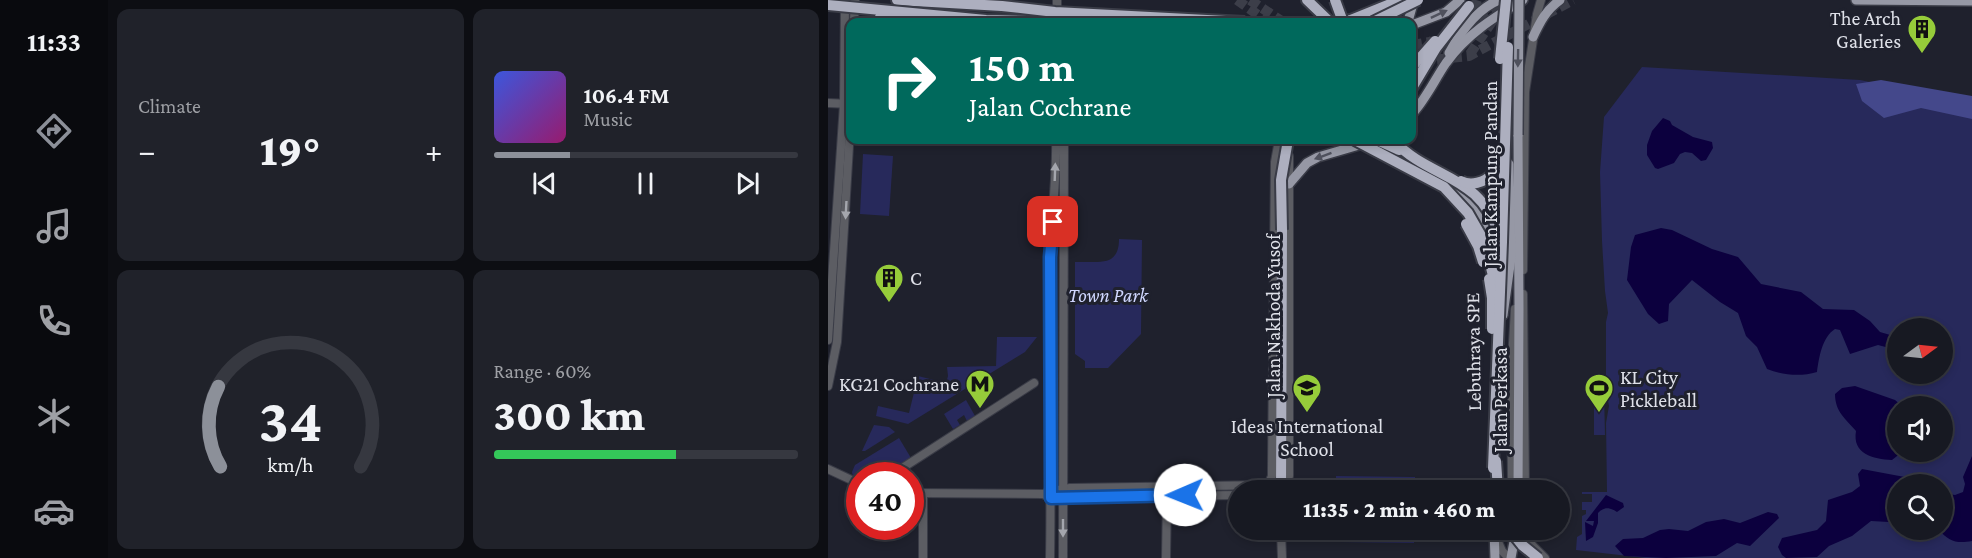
<!DOCTYPE html>
<meta charset="utf-8">
<style>
:root{--surface:#171922;--page:#20222a;--text:#f1f3f6;--muted:#9ea0a5;--line:#363840;--accent:#8c9099}
body{margin:0;font-family:"Crimson Pro",serif;background:var(--page);color:var(--text);height:100vh;display:flex;flex-direction:column;font-size:22px;white-space:nowrap}
*{box-sizing:border-box;margin:0}
p{font-size:20px;color:var(--muted)}
.icon{flex:none;width:33px;height:33px;fill:none;stroke:currentColor;stroke-width:2;stroke-linecap:round;stroke-linejoin:round}
.map{position:relative;flex:1;overflow:hidden}
.panel{display:flex;flex-direction:column;gap:9px;padding:9px;background:#0d0e13;width:720px}
.panel>*{flex:none}
.hud{position:absolute;left:18px;top:18px;width:570px;height:126px;border-radius:12px;box-shadow:0 3px 9px #0003,0 0 0 2px var(--line);background:#00695c;color:#fff;overflow:hidden}
.needle{width:39px;rotate:75deg}
.tools{position:absolute;left:1059px;top:318px;display:grid;gap:12px}
.tools a{display:grid;place-items:center;width:66px;height:66px;border-radius:50%;background:var(--surface);box-shadow:0 3px 9px #0003,0 0 0 2px var(--line);font-size:30px}
.speed{position:absolute;left:18px;top:462px;display:flex;gap:12px;font-size:30px;font-weight:700;text-align:center}
.speed>*{display:grid;place-content:center;width:78px;height:78px;border-radius:50%;background:var(--surface);box-shadow:0 3px 9px #0003,0 0 0 2px var(--line);line-height:1}
.speed .limit{border:9px solid #d22;background:#fff;color:#111}
.pin{position:absolute;display:grid;place-items:center;width:51px;height:51px;color:#fff;margin:-26px;border-radius:12px;box-shadow:0 3px 9px #0006}
.me{position:absolute;width:66px;margin:-33px;rotate:269deg;stroke-linejoin:round;filter:drop-shadow(0 0 4px #0008)}
.turn{display:flex;align-items:center;gap:21px;height:126px;padding:0 24px;font-size:27px}
.turn .icon{width:78px;height:78px;stroke-width:2.5}
.turn b{display:block;font-size:42px;line-height:51px}
.big{font-size:45px;font-weight:800;line-height:1.1}
.panel .card{flex:1;display:flex;flex-direction:column;justify-content:center;gap:9px;min-width:0;padding:0 21px;border-radius:12px;background:var(--page)}
.panel .dial{align-items:center;gap:0}
.dial svg{height:156px;overflow:visible;fill:none;stroke:var(--line);stroke-width:7;stroke-linecap:round;text-anchor:middle}
.dial text{fill:var(--text);stroke:none}
.song{display:flex;align-items:center;gap:18px}
.cover{width:72px;height:72px;border-radius:9px;background:linear-gradient(135deg,hsl(230 70% 55%),hsl(320 70% 35%))}
.played{height:6px;border-radius:3px;background:linear-gradient(90deg,var(--accent) 25%,var(--line) 25%)}
.keys{display:flex;justify-content:space-around;direction:ltr}
.heat{display:flex;justify-content:space-between;align-items:center;font-size:33px;direction:ltr}
.charge{height:9px;border-radius:4px;background:linear-gradient(90deg,#34c759 60%,var(--line) 0)}
.panel .tiles{flex:1;display:grid;gap:9px;grid-template-columns:repeat(2,1fr)}
.trip{position:absolute;left:400px;top:480px;width:342px;height:60px;border-radius:30px;background:var(--surface);box-shadow:0 3px 9px #0003,0 0 0 2px var(--line);font-weight:800;line-height:60px;text-align:center}
main{display:flex;flex:1;min-height:0}
.tabs{display:flex;flex-direction:column;width:108px;justify-content:space-around;align-items:center;background:#090a0e;color:var(--muted)}
.tabs .icon{width:42px;height:42px}
.tabs .selected{color:var(--accent)}
.tabs b{font-size:27px;color:var(--text)}
.map>svg:first-child{display:block}
</style>
<main>
<nav class="tabs">
<b>11:33</b>
<svg class="icon selected" aria-label="directions" viewBox="0 0 24 24"><path d="M12 3l9 9-9 9-9-9zM9 14v-3h6M13 9l2 2-2 2"/></svg>
<svg class="icon" aria-label="music" viewBox="0 0 24 24"><path d="M9 18V5l10-2v13"/><circle cx="6" cy="18" r="3"/><circle cx="16" cy="16" r="3"/></svg>
<svg class="icon" aria-label="phone" viewBox="0 0 24 24"><path d="M5 4h4l2 5-3 2q2 4 5 5l2-3 5 2v4C11 20 4 13 5 4z"/></svg>
<svg class="icon" aria-label="climate" viewBox="0 0 24 24"><path d="M12 3v18M4 7l16 10M4 17L20 7"/></svg>
<svg class="icon" aria-label="car" viewBox="0 0 24 24"><path d="M5 17H2v-5l4-1 3-4h7l3 4 3 1v5h-3M9 17h6M6 11h13"/><circle cx="7" cy="17" r="2"/><circle cx="17" cy="17" r="2"/></svg>
</nav>
<section class="panel">
<div class="tiles">
<div class="card"><p>Climate</p>
<div class="heat"><a>−</a><b class="big">19°</b><a>+</a></div>
</div>
<div class="card">
<div class="song"><i class="cover"></i><div><b>106.4 FM</b><p>Music</p></div></div>
<div class="played"></div>
<div class="keys"><svg class="icon" aria-label="previous" viewBox="0 0 24 24"><path d="M18 5L8 12l10 7zM5 5v14"/></svg><svg class="icon" aria-label="pause" viewBox="0 0 24 24"><path d="M8 5v14M16 5v14"/></svg><svg class="icon" aria-label="next" viewBox="0 0 24 24"><path d="M6 5l10 7-10 7zM19 5v14"/></svg></div>
</div>
<div class="card dial"><svg viewBox="0 0 100 80">
<path d="M14 69A42 42 0 1 1 86 69"/>
<path d="M14 69A42 42 0 0 1 13 28" stroke="#8c9099"/>
<text x="50" y="56" font-size="32" font-weight="700">34</text>
<text x="50" y="72" font-size="11">km/h</text>
</svg></div>
<div class="card"><p>Range · 60%</p><b class="big">300 km</b><div class="charge"></div></div>
</div>
</section>
<div class="map">
<svg width="1144" height="558" viewBox="0 0 1144 558">
<rect width="100%" height="100%" fill="#1f212d"/>
<g fill="#27295b" fill-rule="evenodd">
<path d="M814,67L1032,80L1144,103V558H818L748,550L749,537L754,534V516L758,514V510H754V502H764V494H754V492H779L778,423L781,406L778,390V322L780,313L777,291L774,241L772,172L776,117ZM1070,328H1114V374H1070ZM1070,406H1114V452H1070ZM1070,484H1114V530H1070Z"/>
<path d="M35,154L65,156L61,216L32,214Z"/>
<path d="M291,239L314,240L313,334L280,368H257V361L247,354V262C270,261 291,268 291,239Z"/>
<path d="M169,337H209L197,352L80,424L48,416L50,406L81,413L90,376L118,383L120,376L119,367L168,366Z"/>
<path d="M766,393H776L777,435H766Z"/>
<path d="M138,400L147,416L139,421L136,415L129,420L132,425L125,429L116,414Z"/>
<path d="M46,425L61,427L67,432L37,451H34Z"/>
<path d="M71,438L83,458L55,475L32,476L31,479L25,477L24,472L27,465Z"/>
<path d="M508,476L587,477V490H508Z"/>
<path d="M507,530H586V543L512,542L507,534Z"/>
</g>
<path fill="#44488b" d="M1053,80L1144,96V119L1093,108L1056,118L1034,101L1028,84Z"/>
<g fill="#0c003e">
<path d="M835,118L842,121L844,125L865,137L884,142L885,148L878,160L873,161L864,153L857,152L852,154L846,163L830,169L827,168L819,155V145L824,131Z"/>
<path d="M833,228L844,230L884,249L910,257L933,284L973,292L995,309L1026,310L1042,321L1052,332L1069,337V350L1050,345L1022,354L1012,330L1007,329C994,337 991,358 989,372C972,377 955,375 939,369L929,347L918,336L910,313L892,302L864,280L841,304L840,321L831,324L820,314L799,280L803,247L807,235Z"/>
<path d="M1027,386L1067,400L1074,406H1070V452H1074L1064,460C1045,459 1024,454 1028,431C1018,419 1007,412 1007,394L1014,388Z"/>
<path d="M1144,456V541C1128,544 1121,541 1111,530H1114L1115,493L1127,495L1135,492L1137,484L1135,477Z"/>
<path d="M1034,469L1082,478L1085,484H1070C1070,498 1064,509 1061,522L1043,521L1024,536L1001,546L989,557L958,558L954,555L950,547L954,538L989,530L998,521L1000,500L1024,492L1032,486L1030,474Z"/>
<path d="M778,495L795,503L796,507L789,512C781,507 776,507 770,513V523L765,537L758,541L757,522L765,526L766,521H758Z"/>
<path d="M940,512L949,514L951,518L922,546L909,543L888,556L838,558L796,556L787,546L795,539L815,538L832,530L841,529L860,531L878,522L896,519L912,523Z"/>
</g>
<g fill="none" stroke-linecap="round" stroke-linejoin="round">
<g stroke="#3c3e49" stroke-width="10" stroke-dasharray="10 5" stroke-linecap="butt">
<path d="M409,0L440,22"/>
<path d="M422,0L455,22"/>
<path d="M641,24L649,0"/>
<path d="M584,45L637,36L681,0"/>
<path d="M642,54L667,17"/>
<path d="M594,61L641,56L745,0"/>
</g>
<g stroke="#3a3c47" stroke-width="10">
<g id="minor">
<path d="M229,0V16"/>
<path d="M26,22L27,0"/>
<path d="M0,103L22,104"/>
<path d="M695,270L697,92L709,14L713,0"/>
<path d="M695,294L697,490"/>
<path d="M0,340L16,104L17,0"/>
<path d="M0,386L9,342L22,130"/>
<path d="M0,469L32,484"/>
<path d="M62,476L206,383"/>
<path d="M440,485L444,476V467L447,162L451,140"/>
<path d="M454,490L458,485L461,476V156"/>
<path d="M684,490L683,377L687,309"/>
<path d="M219,492L242,488L440,485L452,490"/>
<path d="M82,493L215,494L223,498L411,495"/>
<path d="M453,530L454,558"/>
<path d="M698,530L704,545L717,558"/>
<path d="M668,537L674,551L681,558"/>
<path d="M95,558V494"/>
<path d="M222,558C224,458 219,358 222,258C223,218 229,179 228,140"/>
<path d="M235,558L236,140"/>
<path d="M338,558L339,495"/>
</g>
</g>
<g stroke="#3a3c47" stroke-width="12">
<g id="major">
<path d="M1028,0L1144,1"/>
<path d="M577,22L581,18L586,0"/>
<path d="M584,25L618,12L632,0"/>
<path d="M705,37C712,22 718,10 732,0"/>
<path d="M621,53C632,33 649,9 671,0"/>
<path d="M584,114C598,99 607,79 618,63C639,34 665,18 695,0"/>
<path d="M690,135L691,309L690,490"/>
<path d="M461,184L479,163L490,157L538,143"/>
<path d="M617,185C654,207 662,229 668,269"/>
<path d="M675,315L683,258L681,164"/>
<path d="M666,530L667,558"/>
<path d="M683,558L688,530"/>
</g>
</g>
<g stroke="#3a3c47" stroke-width="14">
<g id="highway">
<path d="M69,0L174,6"/>
<path d="M479,0L502,22"/>
<path d="M505,22L523,20L572,0"/>
<path d="M453,490L454,230"/>
</g>
</g>
<use href="#minor" stroke="#5c5d63" stroke-width="8"/>
<use href="#major" stroke="#9698a5" stroke-width="9"/>
<use href="#highway" stroke="#adafbf" stroke-width="10"/>
<g stroke="#3a3c47" stroke-width="12" stroke-linecap="butt">
<path id="major-bridge" d="M690,135L691,0"/>
</g>
<g stroke="#3a3c47" stroke-width="14" stroke-linecap="butt">
<g id="highway-bridge">
<path d="M507,0L515,22"/>
<path d="M0,5L158,20L246,22"/>
<path d="M174,6L227,12L417,22"/>
<path d="M52,17L105,22"/>
<path d="M256,19L275,22"/>
<path d="M545,22L590,0"/>
<path d="M672,59L678,0"/>
<path d="M584,67L607,41"/>
<path d="M584,88L608,48L641,6"/>
<path d="M527,140L616,187L640,213L656,241L668,287"/>
<path d="M549,140L571,150"/>
<path d="M565,140C603,181 652,172 672,237"/>
<path d="M633,181C642,186 657,183 664,174C669,167 669,157 669,150"/>
<path d="M638,224L650,246L655,262"/>
<path d="M454,230L453,180L460,140"/>
<path d="M661,279L664,298V329"/>
<path d="M668,461L670,490"/>
<path d="M665,468L674,242L680,47"/>
<path d="M682,530L694,545L710,558"/>
</g>
</g>
<use href="#major-bridge" stroke="#9698a5" stroke-width="9"/>
<use href="#highway-bridge" stroke="#adafbf" stroke-width="10"/>
</g>
<defs><path id="oneway-solid" d="M-6-.8H1V-3.2L6.5 0L1 3.2V.8H-6Z" transform="scale(1.5)"/></defs>
<g fill="#4f515d">
<use href="#oneway-solid" transform="translate(611 14) rotate(-25)"/>
<use href="#oneway-solid" transform="translate(690 58) rotate(91)"/>
<use href="#oneway-solid" transform="translate(495 156) rotate(160)"/>
</g>
<g fill="#a4a6ad">
<use href="#oneway-solid" transform="translate(227 172) rotate(-88)"/>
<use href="#oneway-solid" transform="translate(18 210) rotate(93)"/>
<use href="#oneway-solid" transform="translate(235 528) rotate(90)"/>
</g>
<g fill="none" stroke-linecap="round" stroke-linejoin="round">
<g stroke="#114b97" stroke-width="15">
<path id="route" d="M225,222L222,257L223,498L357,495"/>
</g>
<use href="#route" stroke="#1a73e8" stroke-width="10"/>
</g>
<defs>
<g id="building-pin" transform="scale(1.5)"><path d="M0 17L-7.5 6A9.5 9.5 0 1 1 7.5 6Z" fill="#96cc3a" stroke="#1f212d"/><path d="M-4-6H4V6H1V3H-1V6H-4ZM-2.5-4.3h1.7v1.8h-1.7ZM.8-4.3h1.7v1.8H.8ZM-2.5-1h1.7V.8h-1.7ZM.8-1h1.7V.8H.8Z" fill="#111"/></g>
<g id="metro-pin" transform="scale(1.5)"><path d="M0 17L-7.5 6A9.5 9.5 0 1 1 7.5 6Z" fill="#96cc3a" stroke="#1f212d"/><path d="M-5.5 5V-5H-3L0 0L3-5H5.5V5H3V-.5L0 4L-3-.5V5Z" fill="#111"/></g>
<g id="school-pin" transform="scale(1.5)"><path d="M0 17L-7.5 6A9.5 9.5 0 1 1 7.5 6Z" fill="#96cc3a" stroke="#1f212d"/><path d="M0-5L7-2L0 1L-7-2ZM-4 1L0 2.5L4 1V4Q0 6-4 4Z" fill="#111"/></g>
<g id="stadium-pin" transform="scale(1.5)"><path d="M0 17L-7.5 6A9.5 9.5 0 1 1 7.5 6Z" fill="#96cc3a" stroke="#1f212d"/><path d="M0-5a6.5 5 0 1 0 0 10a6.5 5 0 1 0 0-10ZM-3.5-1.8h7v3.6h-7Z" fill="#111"/></g>
</defs>
<g fill-rule="evenodd">
<use href="#building-pin" x="1094" y="29"/>
<use href="#building-pin" x="61" y="278"/>
<use href="#metro-pin" x="152" y="384"/>
<use href="#school-pin" x="479" y="388"/>
<use href="#stadium-pin" x="771" y="388"/>
</g>
<g text-anchor="middle" dominant-baseline="central" stroke-width="6" stroke-linejoin="round" paint-order="stroke">
<g font-size="20" fill="#dfe1e9" stroke="#1f212d" text-anchor="end">
<text x="1073" y="18">The Arch<tspan x="1073" dy="23">Galeries</tspan></text>
<text x="82" y="278" text-anchor="start">C</text>
<text x="792" y="377" text-anchor="start">KL City<tspan x="792" dy="23">Pickleball</tspan></text>
<text x="131" y="384">KG21 Cochrane</text>
<text x="479" y="426" text-anchor="middle">Ideas International<tspan x="479" dy="23">School</tspan></text>
</g>
<g font-size="20" fill="#dfe1e9" stroke="#1f212d">
<text transform="translate(662 174) rotate(-90)">Jalan Kampung Pandan</text>
<text transform="translate(445 316) rotate(-90)">Jalan Nakhoda Yusof</text>
<text transform="translate(645 352) rotate(-91)">Lebuhraya SPE</text>
<text transform="translate(672 400) rotate(-90)">Jalan Perkasa</text>
</g>
<g font-size="20" font-style="italic" fill="#d0d7ff" stroke="#1f212d">
<text x="280" y="295">Town Park</text>
</g>
</g>
</svg>
<div class="tools">
<a><svg class="needle" viewBox="-14 -14 28 28"><path d="M0-13l5 13h-10z" fill="#e53935"/><path d="M0 13l5-13h-10z" fill="#9ea0a5"/></svg></a>
<a><svg class="icon" aria-label="sound" viewBox="0 0 24 24"><path d="M4 9h4l5-4v14l-5-4H4zM17 9q2 3 0 6"/></svg></a>
<a><svg class="icon" aria-label="search" viewBox="0 0 24 24"><circle cx="10" cy="10" r="6"/><path d="M15 15l6 6"/></svg></a>
</div>
<div class="speed"><div class="limit">40</div></div>
<div class="pin" style="left:225px;top:222px;background:#d93025"><svg class="icon" aria-label="arrive" viewBox="0 0 24 24"><path d="M6 21V4h12l-3 4 3 4H6"/></svg></div>
<svg class="me" style="left:357px;top:495px" viewBox="-20 -20 40 40"><circle r="19" fill="#fff"/><path d="M0-13L10 11 0 6-10 11z" fill="#1a73e8"/></svg>
<div class="trip">11:35 · 2 min · 460 m</div>
<div class="hud">
<div class="turn"><svg class="icon" aria-label="right" viewBox="0 0 24 24"><path d="M7 20v-9h11M14 6l5 5-5 5"/></svg><div><b>150 m</b>Jalan Cochrane</div></div>
</div>
</div>
</main>
